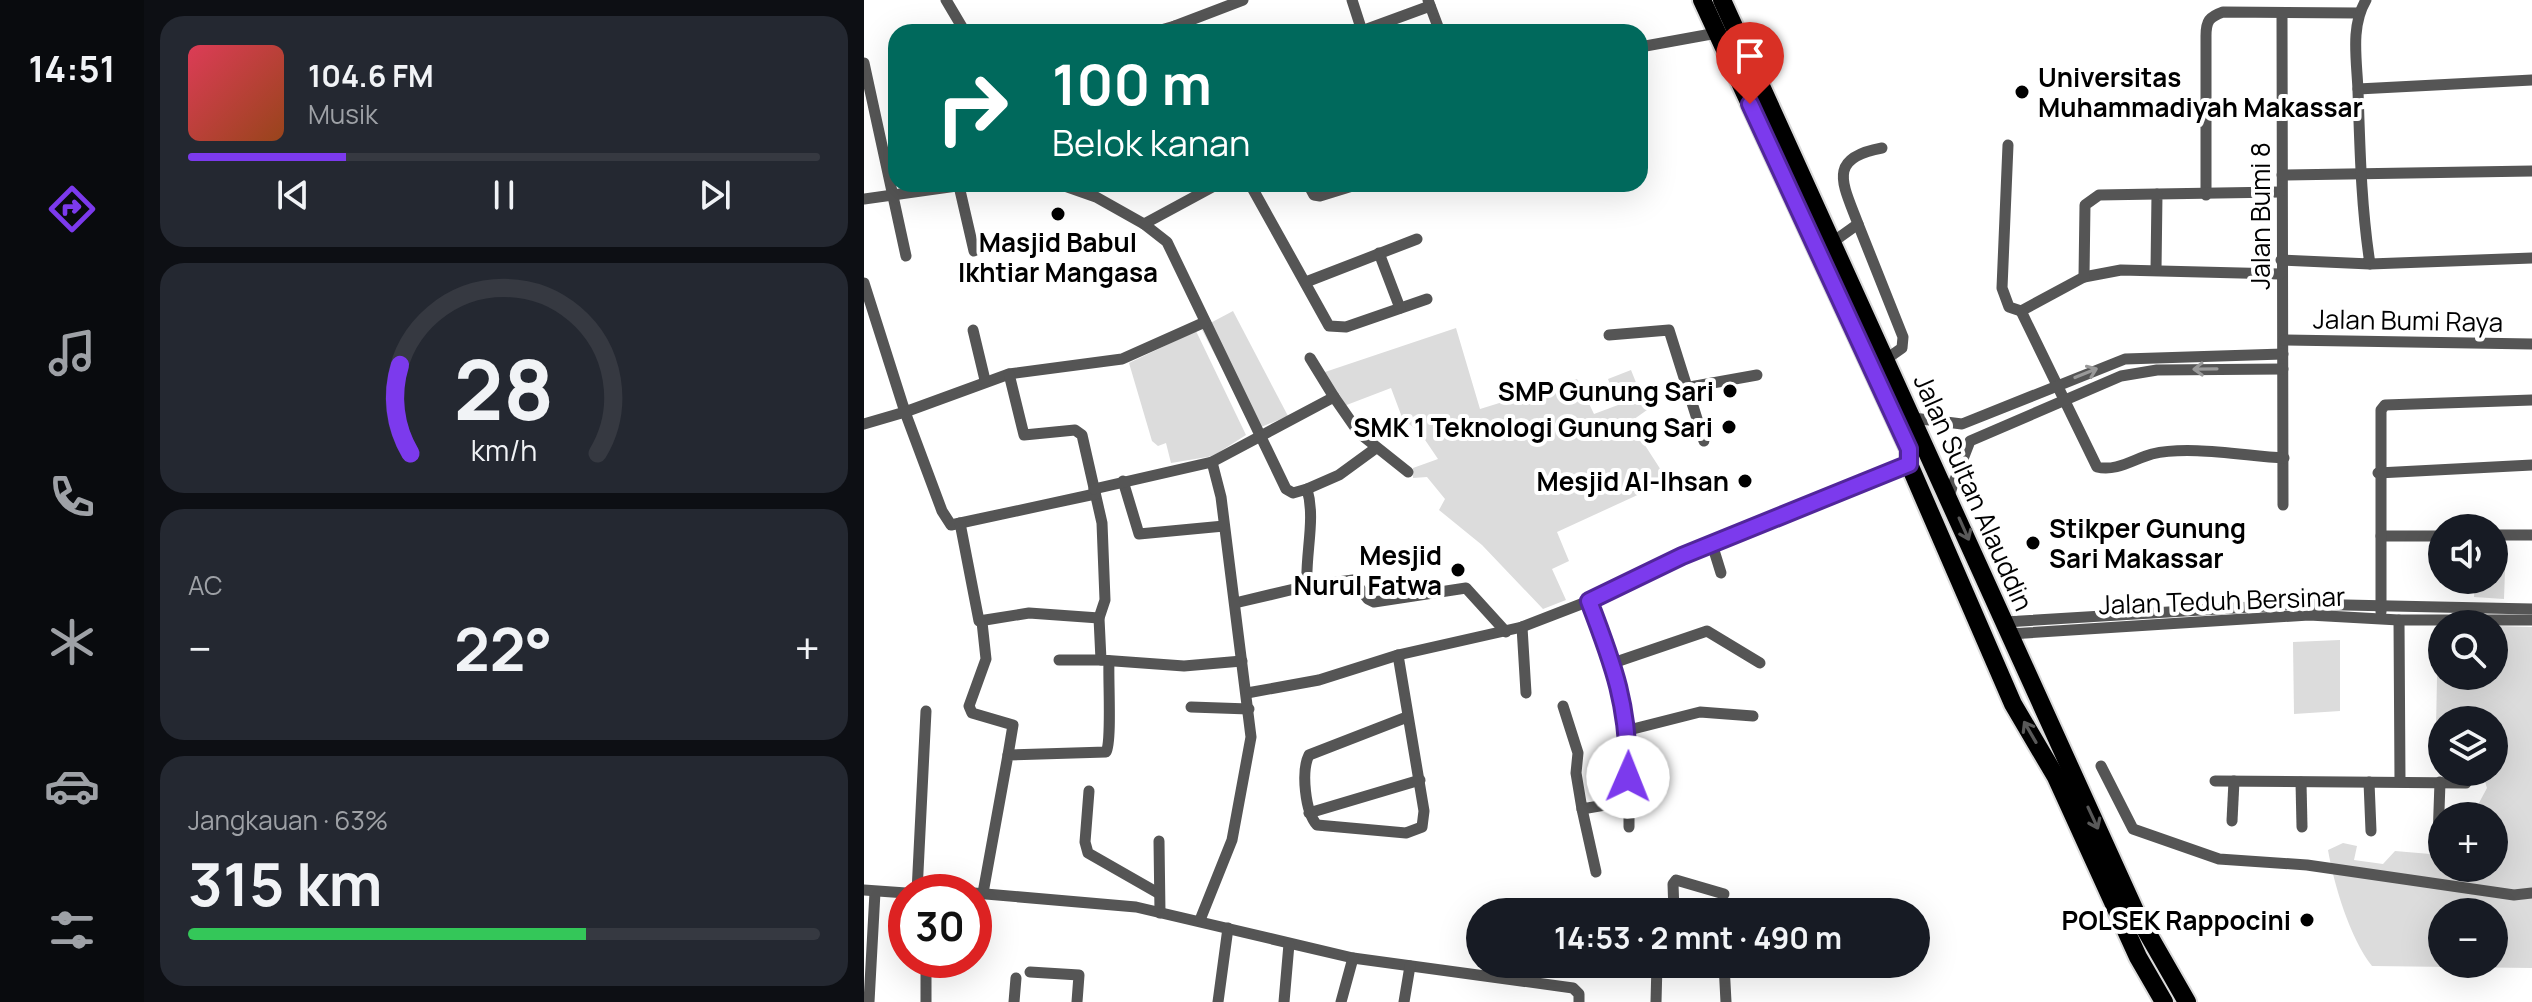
<!DOCTYPE html>
<html lang="id">
<meta charset="utf-8">
<style>
:root{--surface:#171b24;--page:#242831;--text:#f1f3f6;--muted:#9ea1a6;--line:#363941;--accent:#7c3aed}
body{margin:0;font-family:Manrope,sans-serif;background:var(--page);color:var(--text);height:100vh;display:flex;flex-direction:column;font-size:30px;white-space:nowrap}
*{box-sizing:border-box;margin:0}
p{font-size:26px;color:var(--muted)}
.icon{flex:none;width:44px;height:44px;fill:none;stroke:currentColor;stroke-width:2;stroke-linecap:round;stroke-linejoin:round}
.map{position:relative;flex:1;overflow:hidden}
.drawer{display:flex;flex-direction:column;gap:16px;padding:16px;background:#0d0f14;width:720px}
.drawer>*{flex:none}
.guide{position:absolute;left:24px;top:24px;width:760px;height:168px;border-radius:24px;box-shadow:0 8px 32px #0002;background:#00695c;color:#fff;overflow:hidden}
.controls{position:absolute;left:1564px;top:514px;display:grid;gap:16px}
.controls a{display:grid;place-items:center;width:80px;height:80px;border-radius:50%;background:var(--surface);box-shadow:0 8px 32px #0002;font-size:40px}
.speed{position:absolute;left:24px;top:874px;display:flex;gap:16px;font-size:40px;font-weight:700;text-align:center}
.speed>*{display:grid;place-content:center;width:104px;height:104px;border-radius:50%;background:var(--surface);box-shadow:0 8px 32px #0002;line-height:1}
.speed .limit{border:12px solid #d22;background:#fff;color:#111}
.pin{position:absolute;display:grid;place-items:center;width:68px;height:68px;color:#fff;margin:-82px -34px;border-radius:50% 50% 50% 0;rotate:-45deg;box-shadow:0 0 8px #0007}
.pin .icon{rotate:45deg}
.me{position:absolute;width:88px;margin:-44px;rotate:1deg;stroke-linejoin:round;filter:drop-shadow(0 0 6px #0008)}
.turn{display:flex;align-items:center;gap:28px;height:168px;padding:0 32px;font-size:36px}
.turn .icon{width:104px;height:104px;stroke-width:2.5}
.turn b{display:block;font-size:56px;line-height:68px}
.big{font-size:60px;font-weight:700;line-height:1.1}
.drawer .widget{flex:1;display:flex;flex-direction:column;justify-content:center;gap:12px;min-width:0;padding:0 28px;border-radius:24px;background:var(--page)}
.drawer .dial{align-items:center;gap:0}
.dial svg{height:208px;overflow:visible;fill:none;stroke:var(--line);stroke-width:7;stroke-linecap:round;text-anchor:middle}
.dial text{fill:var(--text);stroke:none}
.song{display:flex;align-items:center;gap:24px}
.cover{width:96px;height:96px;border-radius:12px;background:linear-gradient(135deg,hsl(350 70% 55%),hsl(20 70% 35%))}
.played{height:8px;border-radius:4px;background:linear-gradient(90deg,var(--accent) 25%,var(--line) 25%)}
.keys{display:flex;justify-content:space-around;direction:ltr}
.heat{display:flex;justify-content:space-between;align-items:center;font-size:44px;direction:ltr}
.charge{height:12px;border-radius:6px;background:linear-gradient(90deg,#34c759 63%,var(--line) 0)}
.trip{position:absolute;left:602px;top:898px;width:464px;height:80px;border-radius:40px;background:var(--surface);box-shadow:0 8px 32px #0002;font-weight:700;line-height:80px;text-align:center}
main{display:flex;flex:1;min-height:0}
.menu{display:flex;flex-direction:column;width:144px;justify-content:space-around;align-items:center;background:#090b0e;color:var(--muted)}
.menu .icon{width:56px;height:56px}
.menu .active{color:var(--accent)}
.menu b{font-size:36px;color:var(--text)}
.map>svg:first-child{display:block}
</style>
<main>
<nav class="menu">
<b>14:51</b>
<svg class="icon active" aria-label="directions" viewBox="0 0 24 24"><path d="M12 3l9 9-9 9-9-9zM9 14v-3h6M13 9l2 2-2 2"/></svg>
<svg class="icon" aria-label="music" viewBox="0 0 24 24"><path d="M9 18V5l10-2v13"/><circle cx="6" cy="18" r="3"/><circle cx="16" cy="16" r="3"/></svg>
<svg class="icon" aria-label="phone" viewBox="0 0 24 24"><path d="M5 4h4l2 5-3 2q2 4 5 5l2-3 5 2v4C11 20 4 13 5 4z"/></svg>
<svg class="icon" aria-label="climate" viewBox="0 0 24 24"><path d="M12 3v18M4 7l16 10M4 17L20 7"/></svg>
<svg class="icon" aria-label="car" viewBox="0 0 24 24"><path d="M5 17H2v-5l4-1 3-4h7l3 4 3 1v5h-3M9 17h6M6 11h13"/><circle cx="7" cy="17" r="2"/><circle cx="17" cy="17" r="2"/></svg>
<svg class="icon" aria-label="filters" viewBox="0 0 24 24"><path d="M4 7h16M4 17h16"/><circle cx="9" cy="7" r="2"/><circle cx="15" cy="17" r="2"/></svg>
</nav>
<section class="drawer">
<div class="widget">
<div class="song"><i class="cover"></i><div><b>104.6 FM</b><p>Musik</p></div></div>
<div class="played"></div>
<div class="keys"><svg class="icon" aria-label="previous" viewBox="0 0 24 24"><path d="M18 5L8 12l10 7zM5 5v14"/></svg><svg class="icon" aria-label="pause" viewBox="0 0 24 24"><path d="M8 5v14M16 5v14"/></svg><svg class="icon" aria-label="next" viewBox="0 0 24 24"><path d="M6 5l10 7-10 7zM19 5v14"/></svg></div>
</div>
<div class="widget dial"><svg viewBox="0 0 100 80">
<path d="M14 69A42 42 0 1 1 86 69"/>
<path d="M14 69A42 42 0 0 1 10 35" stroke="#7c3aed"/>
<text x="50" y="56" font-size="32" font-weight="700">28</text>
<text x="50" y="72" font-size="11">km/h</text>
</svg></div>
<div class="widget"><p>AC</p>
<div class="heat"><a>−</a><b class="big">22°</b><a>+</a></div>
</div>
<div class="widget"><p>Jangkauan · 63%</p><b class="big">315 km</b><div class="charge"></div></div>
</section>
<div class="map">
<svg width="1668" height="1002" viewBox="0 0 1668 1002">
<rect width="100%" height="100%" fill="#fff"/>
<g fill="#dcdcdc" fill-rule="evenodd">
<path d="M369,311L424,416L390,430L337,328Z"/>
<path d="M592,328L616,409L713,379L730,414L754,405L744,379L767,370L783,410L766,422L804,481L693,532L705,561L688,569L702,600L679,609L618,545L575,510L581,499L563,477L549,478V468L574,459L555,431L539,420L527,388L480,406L458,373Z"/>
<path d="M332,331L382,435L349,456L307,463L302,443L294,446L288,441L265,363Z"/>
<path d="M1630,569L1641,570L1640,599L1610,597L1611,580H1630Z"/>
<path d="M1574,625H1578V676H1630V626L1668,627V968L1508,966C1486,938 1470,885 1464,850L1479,843L1493,846L1490,860L1519,864L1531,851L1578,855V868H1630V816H1608L1623,788L1618,772H1630V720H1578V732L1572,729ZM1578,912H1630V964H1578Z"/>
<path d="M1476,640V711L1430,714L1429,642Z"/>
</g>
<g fill="none" stroke-linecap="round" stroke-linejoin="round">
<g stroke="#dbdbdb" stroke-width="22">
<g id="trunk">
<path d="M838,0L1045,449V464L1149,704L1192,777L1274,957L1300,1002"/>
<path d="M858,0L1272,913L1323,1002"/>
</g>
</g>
<g stroke="#555" stroke-width="11">
<path d="M82,0L101,32"/>
<path d="M488,0L498,31"/>
<path d="M564,0L576,32"/>
<path d="M1418,14L1419,505"/>
<path d="M290,32L311,26"/>
<path d="M313,32L311,26L379,0"/>
<path d="M495,32L566,6"/>
<path d="M776,47L853,33"/>
<path d="M0,63L42,256"/>
<path d="M1494,89L1668,80"/>
<path d="M1144,145L1138,288L1145,307L1157,311L1220,277L1257,270L1416,274"/>
<path d="M1418,175L1668,171"/>
<path d="M195,184L232,197L280,224L303,242L422,489L429,493L443,489C452,519 441,554 443,586L371,603"/>
<path d="M386,184L465,326L482,327L563,299"/>
<path d="M444,184L450,195L456,196L495,184"/>
<path d="M95,186L110,251"/>
<path d="M1342,195V36C1342,21 1345,17 1359,12L1494,13"/>
<path d="M0,199L107,184"/>
<path d="M280,224L354,184"/>
<path d="M994,224L1039,337L1038,348L1021,360"/>
<path d="M966,244L994,224C979,184 962,158 1018,148"/>
<path d="M515,253L536,308"/>
<path d="M1417,260L1506,264C1497,205 1496,150 1494,91C1493,61 1486,27 1502,0"/>
<path d="M1506,264L1668,258"/>
<path d="M1292,270L1293,194L1416,192"/>
<path d="M1220,277L1221,205L1235,195L1293,194"/>
<path d="M442,282L553,239"/>
<path d="M0,283L41,412L145,374L258,359L341,322"/>
<path d="M1157,311L1233,467C1252,472 1270,459 1288,454C1325,445 1381,456 1420,458"/>
<path d="M109,330L121,380"/>
<path d="M745,335L805,330L840,441"/>
<path d="M1420,340L1668,344"/>
<path d="M446,358L470,397"/>
<path d="M145,374L160,435L211,430L218,435L238,523L241,600L235,618L237,660L320,666L378,661"/>
<path d="M826,387L893,375"/>
<path d="M1049,418L1098,424L1261,359L1419,354"/>
<path d="M0,424L41,412L78,511L87,525L231,494"/>
<path d="M1514,473L1668,465"/>
<path d="M259,481L275,534L360,526"/>
<path d="M230,489L348,462L470,397L495,433L544,472"/>
<path d="M443,489L475,475L512,448"/>
<path d="M1085,495L1106,441L1257,376L1293,370L1419,369"/>
<path d="M96,523L115,621L165,613L235,618"/>
<path d="M1630,535H1668"/>
<path d="M1517,536H1578"/>
<path d="M848,544L857,573"/>
<path d="M443,586L489,580L504,599L510,602L602,588L642,632"/>
<path d="M725,601L756,683L765,730V827"/>
<path d="M1517,612V410L1521,405L1668,400"/>
<path d="M1535,620L1536,781"/>
<path d="M118,622L122,659L105,706L108,713L149,725L144,755"/>
<path d="M1141,622L1435,604L1668,609"/>
<path d="M658,627L662,693"/>
<path d="M1146,634L1445,615L1535,620H1668"/>
<path d="M534,655L560,811L558,827L542,833L453,825C441,812 437,771 445,755L543,717"/>
<path d="M195,660H237"/>
<path d="M749,663L843,631L896,663"/>
<path d="M383,693L455,680L534,655L658,627L725,601L818,556L1045,464"/>
<path d="M699,706L714,753L712,773L718,809L764,801"/>
<path d="M327,707L385,709"/>
<path d="M765,730L836,712L889,716"/>
<path d="M1237,766L1269,829L1355,859L1443,865L1650,895L1668,893"/>
<path d="M1351,781L1602,783"/>
<path d="M1437,782L1438,827"/>
<path d="M1505,782L1507,831"/>
<path d="M225,791L221,842L224,853L294,893"/>
<path d="M718,809L732,872"/>
<path d="M445,813L556,780"/>
<path d="M1368,821L1370,781"/>
<path d="M1574,839L1576,782"/>
<path d="M295,841L296,913"/>
<path d="M0,890L42,893"/>
<path d="M53,892L62,711"/>
<path d="M110,893L272,907L489,958L709,988L715,994V1002"/>
<path d="M119,893L144,755L242,752C248,742 244,679 245,661"/>
<path d="M810,912L809,884L812,880L860,894"/>
<path d="M336,920L368,840L387,737L357,497L348,462"/>
<path d="M860,964L862,1002"/>
<path d="M166,972L215,975L213,1002"/>
<path d="M5,1002L11,892"/>
<path d="M62,1002V960"/>
<path d="M150,1002L152,978"/>
<path d="M354,1002L364,928"/>
<path d="M420,1002L425,944"/>
<path d="M477,1002L489,958"/>
<path d="M540,1002L546,966"/>
<path d="M792,1002L793,964"/>
</g>
<use href="#trunk" stroke="#000" stroke-width="18"/>
</g>
<defs><path id="oneway-shaft" d="M-6 0H5M1.5-3L5.5 0L1.5 3" fill="none" stroke-width="1.6" stroke-linecap="round" stroke-linejoin="round" transform="scale(2)"/></defs>
<g stroke="#999">
<use href="#oneway-shaft" transform="translate(1341 369) rotate(179)"/>
<use href="#oneway-shaft" transform="translate(1222 373) rotate(-22)"/>
</g>
<g stroke="#595959">
<use href="#oneway-shaft" transform="translate(1100 529) rotate(66)"/>
<use href="#oneway-shaft" transform="translate(1166 732) rotate(-120)"/>
<use href="#oneway-shaft" transform="translate(1229 818) rotate(65)"/>
</g>
<g fill="none" stroke-linecap="round" stroke-linejoin="round">
<g stroke="#51269a" stroke-width="20">
<path id="route" d="M764,777C765,707 750,666 725,601L818,556L1045,464V449L886,104"/>
</g>
<use href="#route" stroke="#7c3aed" stroke-width="14"/>
</g>
<g fill="#000" stroke="#fff" stroke-width="3">
<circle cx="1158" cy="92" r="8"/>
<circle cx="194" cy="214" r="8"/>
<circle cx="866" cy="391" r="8"/>
<circle cx="865" cy="427" r="8"/>
<circle cx="881" cy="481" r="8"/>
<circle cx="1169" cy="543" r="8"/>
<circle cx="594" cy="570" r="8"/>
<circle cx="1443" cy="920" r="8"/>
</g>
<g text-anchor="middle" dominant-baseline="central" stroke-width="8" stroke-linejoin="round" paint-order="stroke">
<g font-size="26" font-weight="bold" fill="#000" stroke="#fff" text-anchor="end">
<text x="1174" y="77" text-anchor="start">Universitas<tspan x="1174" dy="30">Muhammadiyah Makassar</tspan></text>
<text x="194" y="242" text-anchor="middle">Masjid Babul<tspan x="194" dy="30">Ikhtiar Mangasa</tspan></text>
<text x="850" y="391">SMP Gunung Sari</text>
<text x="849" y="427">SMK 1 Teknologi Gunung Sari</text>
<text x="865" y="481">Mesjid Al-Ihsan</text>
<text x="1185" y="528" text-anchor="start">Stikper Gunung<tspan x="1185" dy="30">Sari Makassar</tspan></text>
<text x="578" y="555">Mesjid<tspan x="578" dy="30">Nurul Fatwa</tspan></text>
<text x="1427" y="920">POLSEK Rappocini</text>
</g>
<g font-size="26" fill="#000" stroke="#fff">
<text transform="translate(1396 216) rotate(-90)">Jalan Bumi 8</text>
<text transform="translate(1544 320) rotate(1)">Jalan Bumi Raya</text>
<text transform="translate(1110 492) rotate(66)">Jalan Sultan Alauddin</text>
<text transform="translate(1358 600) rotate(-2)">Jalan Teduh Bersinar</text>
</g>
</g>
</svg>
<div class="controls">
<a><svg class="icon" aria-label="sound" viewBox="0 0 24 24"><path d="M4 9h4l5-4v14l-5-4H4zM17 9q2 3 0 6"/></svg></a>
<a><svg class="icon" aria-label="search" viewBox="0 0 24 24"><circle cx="10" cy="10" r="6"/><path d="M15 15l6 6"/></svg></a>
<a><svg class="icon" aria-label="layers" viewBox="0 0 24 24"><path d="M12 4l9 5-9 5-9-5zM3 14l9 5 9-5"/></svg></a>
<a>+</a>
<a>−</a>
</div>
<div class="speed"><div class="limit">30</div></div>
<div class="pin" style="left:886px;top:104px;background:#d93025"><svg class="icon" aria-label="arrive" viewBox="0 0 24 24"><path d="M6 21V4h12l-3 4 3 4H6"/></svg></div>
<svg class="me" style="left:764px;top:777px" viewBox="-20 -20 40 40"><circle r="19" fill="#fff"/><path d="M0-13L10 11 0 6-10 11z" fill="#7c3aed"/></svg>
<div class="trip">14:53 · 2 mnt · 490 m</div>
<div class="guide">
<div class="turn"><svg class="icon" aria-label="right" viewBox="0 0 24 24"><path d="M7 20v-9h11M14 6l5 5-5 5"/></svg><div><b>100 m</b>Belok kanan</div></div>
</div>
</div>
</main>
